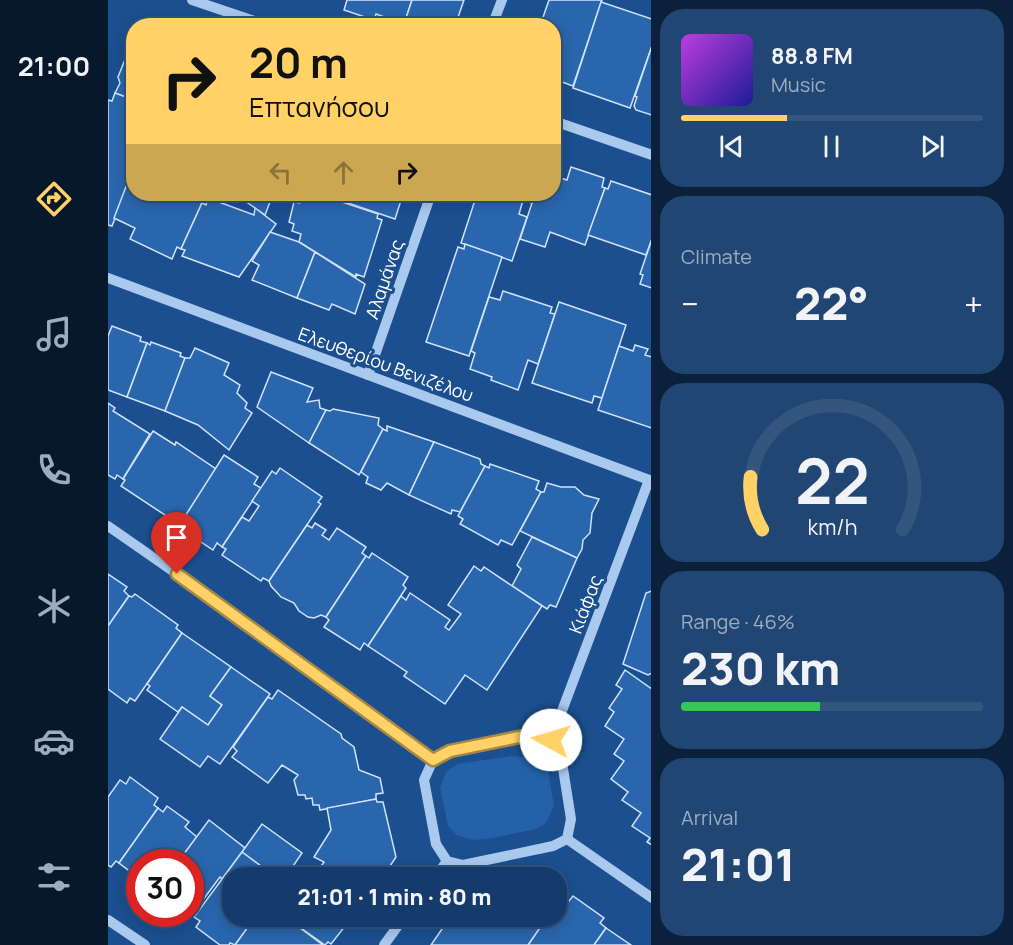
<!DOCTYPE html>
<meta charset="utf-8">
<style>
:root{--surface:#143b6b;--page:#214673;--text:#f1f3f6;--muted:#9dadc1;--line:#33557e;--accent:#ffd166}
body{margin:0;font-family:Manrope,sans-serif;background:var(--page);color:var(--text);height:100vh;display:flex;flex-direction:column;font-size:22px;white-space:nowrap}
*{box-sizing:border-box;margin:0}
p{font-size:20px;color:var(--muted)}
.icon{flex:none;width:33px;height:33px;fill:none;stroke:currentColor;stroke-width:2;stroke-linecap:round;stroke-linejoin:round}
.map{position:relative;flex:1;overflow:hidden}
.sheet{display:flex;flex-direction:column;gap:9px;padding:9px;background:#0b203b;width:362px}
.sheet>*{flex:none}
.guide{position:absolute;left:18px;top:18px;width:435px;height:183px;border-radius:24px;box-shadow:0 3px 15px #0003,0 0 0 2px var(--line);background:#ffd166;color:#111;overflow:hidden}
.speed{position:absolute;left:18px;top:849px;display:flex;gap:12px;font-size:30px;font-weight:700;text-align:center}
.speed>*{display:grid;place-content:center;width:78px;height:78px;border-radius:50%;background:var(--surface);box-shadow:0 3px 15px #0003,0 0 0 2px var(--line);line-height:1}
.speed .limit{border:9px solid #d22;background:#fff;color:#111}
.pin{position:absolute;display:grid;place-items:center;width:51px;height:51px;color:#fff;margin:-62px -26px;border-radius:50% 50% 50% 0;rotate:-45deg;box-shadow:0 0 6px #0007}
.pin .icon{rotate:45deg}
.me{position:absolute;width:66px;margin:-33px;rotate:276deg;stroke-linejoin:round;filter:drop-shadow(0 0 4px #0008)}
.turn{display:flex;align-items:center;gap:21px;height:126px;padding:0 24px;font-size:27px}
.turn .icon{width:78px;height:78px;stroke-width:2.5}
.turn b{display:block;font-size:42px;line-height:51px}
.lanes{display:flex;align-items:center;height:57px;padding:0 24px;background:#0003;justify-content:center;gap:30px;direction:ltr}
.lanes .off{opacity:.35}
.big{font-size:45px;font-weight:800;line-height:1.1}
.sheet .tile{flex:1;display:flex;flex-direction:column;justify-content:center;gap:9px;min-width:0;padding:0 21px;border-radius:24px;background:var(--page)}
.sheet .dial{align-items:center;gap:0}
.dial svg{height:156px;overflow:visible;fill:none;stroke:var(--line);stroke-width:7;stroke-linecap:round;text-anchor:middle}
.dial text{fill:var(--text);stroke:none}
.song{display:flex;align-items:center;gap:18px}
.cover{width:72px;height:72px;border-radius:9px;background:linear-gradient(135deg,hsl(290 70% 55%),hsl(240 70% 35%))}
.played{height:6px;border-radius:3px;background:linear-gradient(90deg,var(--accent) 35%,var(--line) 35%)}
.keys{display:flex;justify-content:space-around;direction:ltr}
.heat{display:flex;justify-content:space-between;align-items:center;font-size:33px;direction:ltr}
.charge{height:9px;border-radius:4px;background:linear-gradient(90deg,#34c759 46%,var(--line) 0)}
.trip{position:absolute;left:114px;top:867px;width:345px;height:60px;border-radius:24px;background:var(--surface);box-shadow:0 3px 15px #0003,0 0 0 2px var(--line);font-weight:800;line-height:60px;text-align:center}
main{display:flex;flex:1;min-height:0}
.menu{display:flex;flex-direction:column;width:108px;justify-content:space-around;align-items:center;background:#08182b;color:var(--muted)}
.menu .icon{width:42px;height:42px}
.menu .selected{color:var(--accent)}
.menu b{font-size:27px;color:var(--text)}
.map>svg:first-child{display:block}
</style>
<main>
<nav class="menu">
<b>21:00</b>
<svg class="icon selected" aria-label="directions" viewBox="0 0 24 24"><path d="M12 3l9 9-9 9-9-9zM9 14v-3h6M13 9l2 2-2 2"/></svg>
<svg class="icon" aria-label="music" viewBox="0 0 24 24"><path d="M9 18V5l10-2v13"/><circle cx="6" cy="18" r="3"/><circle cx="16" cy="16" r="3"/></svg>
<svg class="icon" aria-label="phone" viewBox="0 0 24 24"><path d="M5 4h4l2 5-3 2q2 4 5 5l2-3 5 2v4C11 20 4 13 5 4z"/></svg>
<svg class="icon" aria-label="climate" viewBox="0 0 24 24"><path d="M12 3v18M4 7l16 10M4 17L20 7"/></svg>
<svg class="icon" aria-label="car" viewBox="0 0 24 24"><path d="M5 17H2v-5l4-1 3-4h7l3 4 3 1v5h-3M9 17h6M6 11h13"/><circle cx="7" cy="17" r="2"/><circle cx="17" cy="17" r="2"/></svg>
<svg class="icon" aria-label="filters" viewBox="0 0 24 24"><path d="M4 7h16M4 17h16"/><circle cx="9" cy="7" r="2"/><circle cx="15" cy="17" r="2"/></svg>
</nav>
<div class="map">
<svg width="544" height="945" viewBox="0 0 544 945">
<rect width="100%" height="100%" fill="#1b4f8f"/>
<path fill="#2461a8" d="M403,756L417,757L432,761L440,770L446,806L438,823L428,829L385,838L365,840L349,835L340,826L332,788L338,772L349,764Z"/>
<g fill="#2a66ad" stroke="#cfe3fa" stroke-width="1.5">
<path d="M239,0H304L296,24L268,14L266,20L236,10Z"/>
<path d="M304,0H356L347,26H311L297,21Z"/>
<path d="M441,0H494L465,86L446,79V26H432Z"/>
<path d="M493,2L544,19V46L522,108L465,88Z"/>
<path d="M544,46V115L528,110L526,106L529,97L527,96Z"/>
<path d="M26,52V100L7,93L12,83L10,77L18,57Z"/>
<path d="M7,93L26,100V129L23,136H26V156L23,165L26,166V169L4,226L0,225V100L4,101Z"/>
<path d="M463,167L496,178L494,187L497,188L477,245L442,232L437,247L412,239L427,194H446V176L459,180Z"/>
<path d="M24,171L26,194H73L94,203L73,249L69,247L64,259L22,239L27,228L6,218Z"/>
<path d="M503,181L544,195V239L538,255L480,235L497,188L500,189Z"/>
<path d="M127,194H165L157,215Z"/>
<path d="M201,194H210L270,214L269,218L274,220L256,277L248,274V277L191,242L193,234L184,231L186,224L181,222L186,202L192,203L195,195L200,197Z"/>
<path d="M240,194L248,197L250,194H295L287,219L237,202Z"/>
<path d="M369,194H395L415,200L411,214L419,217L404,261L353,243Z"/>
<path d="M395,194H427L424,203Z"/>
<path d="M100,198L146,215L147,208L168,224L131,277L74,256L77,250L73,249L94,203L98,205Z"/>
<path d="M162,232L191,242L207,252L189,298L144,280L151,265L144,261Z"/>
<path d="M544,239V288L532,284L535,275L532,274Z"/>
<path d="M357,244L394,257L361,356L318,342L350,247L356,249Z"/>
<path d="M207,252L257,284L247,314L224,304L221,310L189,298Z"/>
<path d="M395,291L444,307L442,313L447,314L430,364L420,360L410,390L383,380L384,377L362,369L367,353L363,351L381,297L392,300Z"/>
<path d="M451,302L518,325L494,398L486,396L484,403L424,383Z"/>
<path d="M4,326L33,337L32,341L39,343L19,397L0,390V336Z"/>
<path d="M43,342L73,353L72,356L77,358L57,411L19,397L39,343L42,345Z"/>
<path d="M527,345L540,349L537,355L544,357V428L490,410L511,346L525,351Z"/>
<path d="M87,348L121,363L116,375L132,385L129,393L139,403L137,408L144,413L121,450L90,425L57,411L77,358H82Z"/>
<path d="M163,372L205,388L199,402L211,400L212,408L218,410L201,443L149,407Z"/>
<path d="M0,403L7,408L5,411L42,434L15,479L9,475L7,479L0,475Z"/>
<path d="M225,409L271,418L270,425L275,429L251,475L201,443L218,410L222,411Z"/>
<path d="M279,426L326,442L301,495L279,483L273,490L258,483L260,477L253,472L275,429L279,431Z"/>
<path d="M45,431L67,445L68,442L108,469L76,518L70,515L66,521L13,486L17,480L15,479Z"/>
<path d="M326,442L372,459L373,464L377,466L352,512L344,510L343,514L301,495Z"/>
<path d="M116,455L150,477L146,484L153,488L114,547L109,543L105,550L75,530L81,521L76,518Z"/>
<path d="M382,464L431,481L428,489L433,492L404,545L393,540L390,545L352,524L355,519L350,516L377,466L381,468Z"/>
<path d="M172,468L214,497L210,502L213,504L161,581L155,578L153,581L114,555L118,549L114,547L134,517L141,521L151,506L144,501L164,471L168,474Z"/>
<path d="M439,483L453,487H467L476,495L491,499L484,513L482,533L475,540L474,549L469,558L412,531L433,492H436Z"/>
<path d="M207,523L218,530L214,535L221,540L229,528L258,547L254,553L258,556L218,617L213,615L206,618L200,617L191,611L186,603L173,597L163,586L161,581L199,525L204,528Z"/>
<path d="M424,537L469,558L448,607L442,605L439,609L404,586L413,569L409,565Z"/>
<path d="M264,553L300,577L295,585L298,588L260,646L256,643L252,650L216,627L221,620L218,617L258,556L261,558Z"/>
<path d="M366,566L373,571L376,567L434,606L379,690L357,675L337,704L296,676L299,672L260,646L293,596L298,600L302,593L342,620L337,627L341,630L353,614L340,605Z"/>
<path d="M0,574L19,587L16,591L21,596L0,626Z"/>
<path d="M544,591V673L540,675L515,664L538,593Z"/>
<path d="M27,594L70,625L68,628L74,633L27,701L22,698L19,703L0,689V626L21,596L24,597Z"/>
<path d="M74,633L123,667L102,696L114,705L100,725L74,707L70,712L39,690L42,686L39,684Z"/>
<path d="M123,667L162,694L112,764L100,756L92,767L52,739L74,707L100,725L114,705L102,696Z"/>
<path d="M517,670L544,689V845L539,842L542,838L524,826L533,813L514,800L520,792L503,779L516,761L506,754L516,739L497,726L506,712L501,708L514,689L508,685Z"/>
<path d="M170,690L233,734L234,738L246,747L251,770L272,778L275,793L268,794V799L212,810L211,805H205L204,798L198,799L197,795H190L186,780L190,775L174,765L160,783L124,757L129,751L125,747L160,697L164,699Z"/>
<path d="M22,777L50,798L46,805L50,808L11,863L8,861L3,867L0,865V797L12,780L18,784Z"/>
<path d="M268,799L269,802H275L288,857L274,878H230L214,865L216,862L206,857L223,830L219,808Z"/>
<path d="M59,806L81,822L77,827L89,837L70,862H32V879L11,863L50,808L55,812Z"/>
<path d="M101,820L137,848L114,879L112,877L83,916L79,914H82V862H70Z"/>
<path d="M154,824L194,853L177,878H169L134,852Z"/>
<path d="M134,852L169,878H124V916H148L127,945L122,943L121,945H112L88,927L92,921L86,917Z"/>
<path d="M214,865L230,878H197L205,866L210,870Z"/>
<path d="M451,882L450,894L454,896L448,905V883Z"/>
<path d="M454,896L461,901L465,896L496,918L492,923L498,928L486,945H420L440,916H448V905Z"/>
<path d="M148,916H176L215,945H127Z"/>
<path d="M176,916H245L223,944L220,942L217,945Z"/>
<path d="M343,916H440L420,945H323Z"/>
<path d="M498,928L523,945H486Z"/>
</g>
<g fill="none" stroke-linecap="round" stroke-linejoin="round">
<g stroke="#a9c9ee" stroke-width="10">
<path d="M84,0L161,26"/>
<path d="M384,26L394,0"/>
<path d="M446,121L544,155"/>
<path d="M0,278L544,481"/>
<path d="M260,375L323,194"/>
<path d="M0,526L69,574L325,760"/>
<path d="M416,736L443,740L454,762L463,819L459,839L445,846L355,865L339,861L328,844L316,780L325,760L342,751Z"/>
<path d="M443,740L541,480"/>
<path d="M459,839L544,898"/>
<path d="M327,878L339,861"/>
<path d="M0,920L37,945"/>
<path d="M276,945L297,916"/>
</g>
</g>
<g fill="none" stroke-linecap="round" stroke-linejoin="round">
<g stroke="#a68842" stroke-width="15">
<path id="route" d="M69,574L325,760L342,751L416,736L443,740"/>
</g>
<use href="#route" stroke="#ffd166" stroke-width="10"/>
</g>
<g text-anchor="middle" dominant-baseline="central" stroke-width="6" stroke-linejoin="round" paint-order="stroke">
<g font-size="18" fill="#fff" stroke="#1b4f8f">
<text transform="translate(276 279) rotate(-71)">Αλαμάνας</text>
<text transform="translate(278 364) rotate(20)">Ελευθερίου Βενιζέλου</text>
<text transform="translate(477 604) rotate(-69)">Κιάφας</text>
</g>
</g>
</svg>
<div class="speed"><div class="limit">30</div></div>
<div class="pin" style="left:69px;top:574px;background:#d93025"><svg class="icon" aria-label="arrive" viewBox="0 0 24 24"><path d="M6 21V4h12l-3 4 3 4H6"/></svg></div>
<svg class="me" style="left:443px;top:740px" viewBox="-20 -20 40 40"><circle r="19" fill="#fff"/><path d="M0-13L10 11 0 6-10 11z" fill="#ffd166"/></svg>
<div class="trip">21:01 · 1 min · 80 m</div>
<div class="guide">
<div class="turn"><svg class="icon" aria-label="right" viewBox="0 0 24 24"><path d="M7 20v-9h11M14 6l5 5-5 5"/></svg><div><b>20 m</b>Επτανήσου</div></div>
<div class="lanes"><svg class="icon off" aria-label="left" viewBox="0 0 24 24"><path d="M17 20v-9H6M10 6l-5 5 5 5"/></svg><svg class="icon off" aria-label="ahead" viewBox="0 0 24 24"><path d="M12 20V5M6 11l6-6 6 6"/></svg><svg class="icon" aria-label="right" viewBox="0 0 24 24"><path d="M7 20v-9h11M14 6l5 5-5 5"/></svg></div>
</div>
</div>
<section class="sheet">
<div class="tile">
<div class="song"><i class="cover"></i><div><b>88.8 FM</b><p>Music</p></div></div>
<div class="played"></div>
<div class="keys"><svg class="icon" aria-label="previous" viewBox="0 0 24 24"><path d="M18 5L8 12l10 7zM5 5v14"/></svg><svg class="icon" aria-label="pause" viewBox="0 0 24 24"><path d="M8 5v14M16 5v14"/></svg><svg class="icon" aria-label="next" viewBox="0 0 24 24"><path d="M6 5l10 7-10 7zM19 5v14"/></svg></div>
</div>
<div class="tile"><p>Climate</p>
<div class="heat"><a>−</a><b class="big">22°</b><a>+</a></div>
</div>
<div class="tile dial"><svg viewBox="0 0 100 80">
<path d="M14 69A42 42 0 1 1 86 69"/>
<path d="M14 69A42 42 0 0 1 8 42" stroke="#ffd166"/>
<text x="50" y="56" font-size="32" font-weight="700">22</text>
<text x="50" y="72" font-size="11">km/h</text>
</svg></div>
<div class="tile"><p>Range · 46%</p><b class="big">230 km</b><div class="charge"></div></div>
<div class="tile"><p>Arrival</p><b class="big">21:01</b></div>
</section>
</main>
